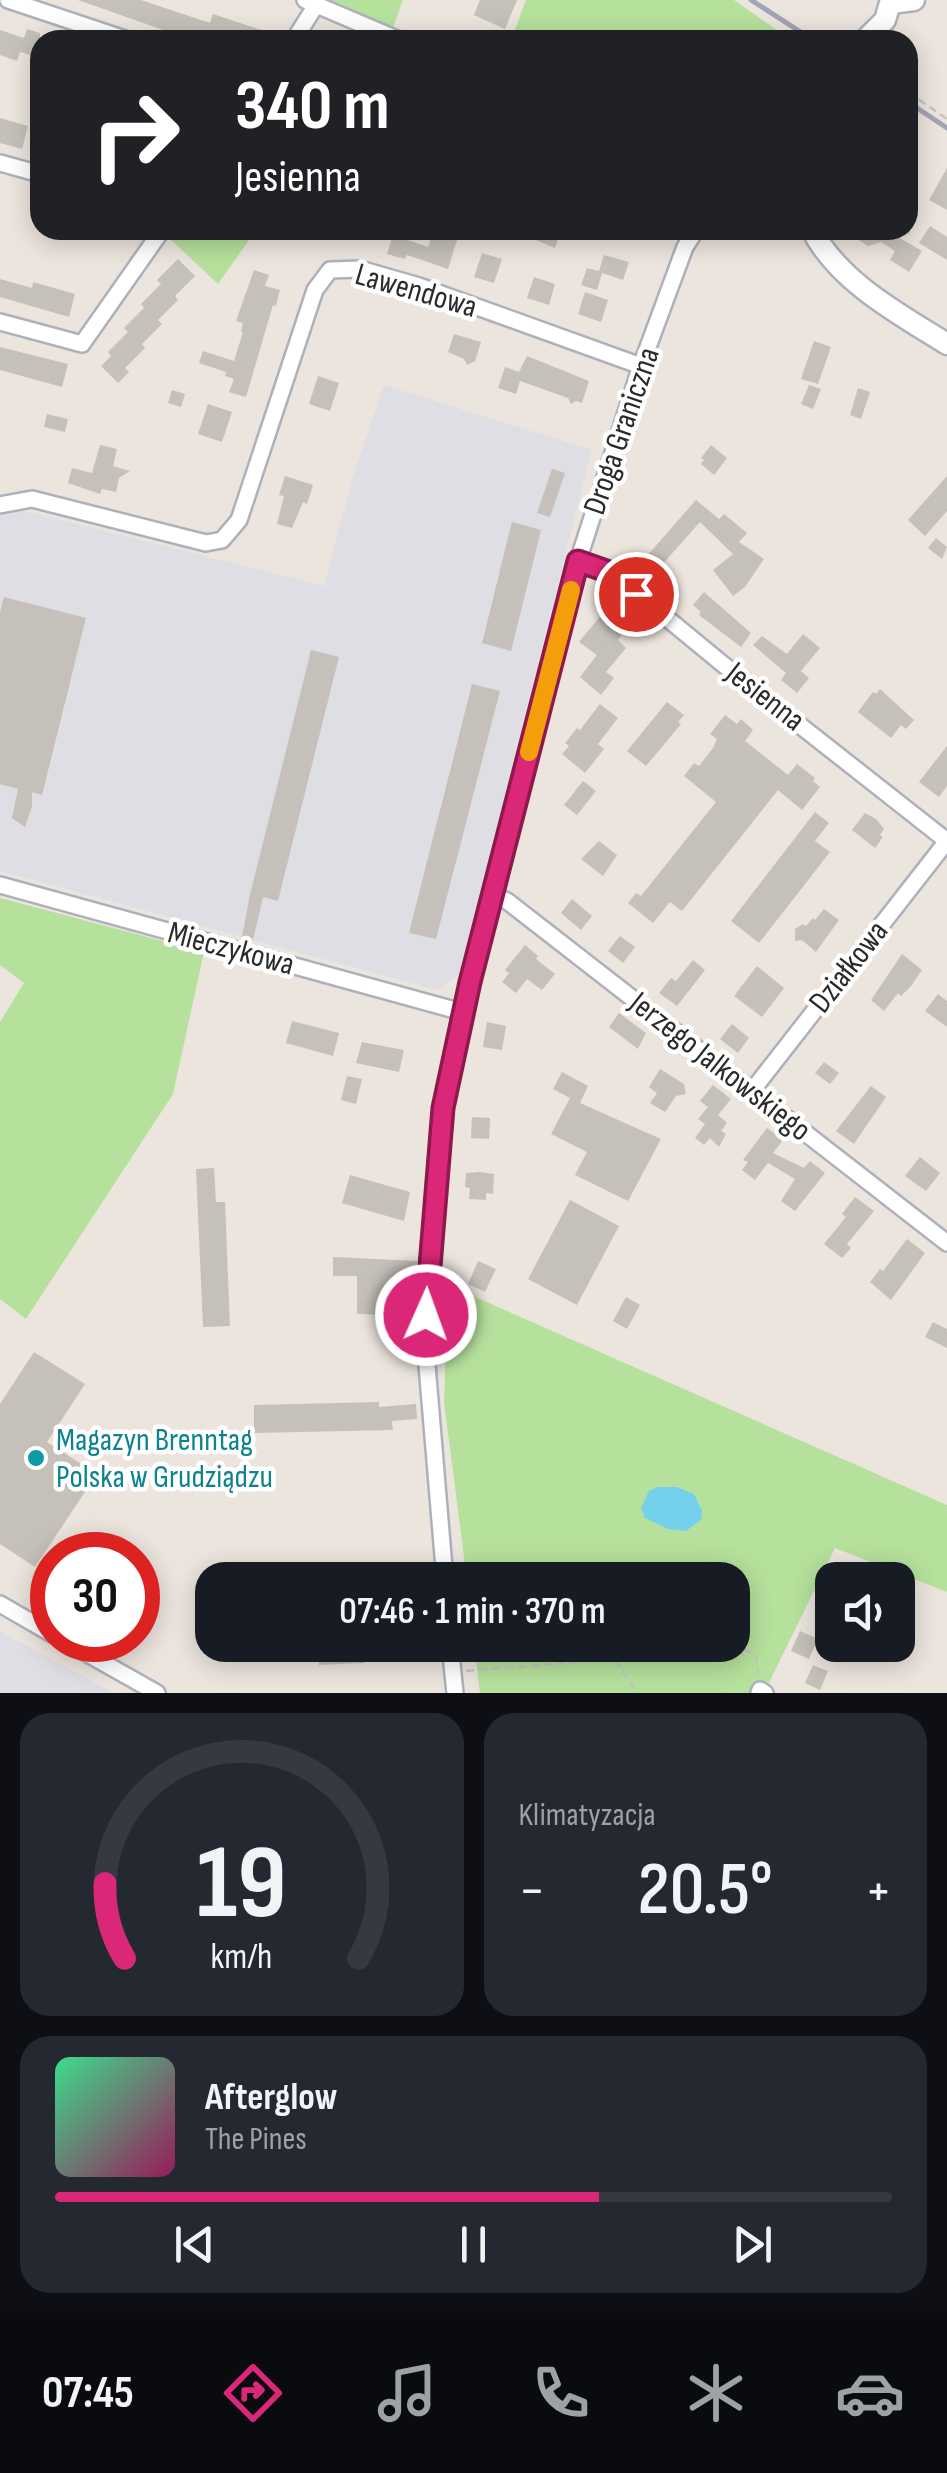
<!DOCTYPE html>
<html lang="pl">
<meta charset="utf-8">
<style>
:root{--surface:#171b24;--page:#242831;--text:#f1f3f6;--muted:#9ea1a6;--line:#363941;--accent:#db2777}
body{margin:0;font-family:"Sofia Sans Condensed",sans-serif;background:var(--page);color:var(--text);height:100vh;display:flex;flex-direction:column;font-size:38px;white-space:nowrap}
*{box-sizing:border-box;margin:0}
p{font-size:32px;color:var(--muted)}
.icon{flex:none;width:55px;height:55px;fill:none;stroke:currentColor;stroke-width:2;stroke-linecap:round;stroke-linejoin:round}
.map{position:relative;height:1693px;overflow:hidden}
.drawer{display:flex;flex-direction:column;gap:20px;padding:20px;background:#0d0f14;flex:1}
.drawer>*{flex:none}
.hud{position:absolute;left:30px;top:30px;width:888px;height:210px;border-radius:30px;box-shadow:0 5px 25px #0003;background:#202124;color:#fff;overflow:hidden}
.controls{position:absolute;left:815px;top:1562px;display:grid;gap:20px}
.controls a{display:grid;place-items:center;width:100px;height:100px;border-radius:20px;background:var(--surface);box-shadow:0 5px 25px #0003;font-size:50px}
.speed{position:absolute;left:30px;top:1532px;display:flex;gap:20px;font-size:50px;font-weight:700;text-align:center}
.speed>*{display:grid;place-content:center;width:130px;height:130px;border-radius:50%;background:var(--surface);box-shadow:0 5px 25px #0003;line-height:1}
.speed .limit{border:15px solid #d22;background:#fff;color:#111}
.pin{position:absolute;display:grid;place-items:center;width:85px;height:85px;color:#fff;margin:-42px;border:5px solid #fff;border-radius:50%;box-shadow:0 2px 10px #0007}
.me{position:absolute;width:110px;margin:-55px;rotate:2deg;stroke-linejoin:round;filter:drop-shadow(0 0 8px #0008)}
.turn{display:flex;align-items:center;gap:35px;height:210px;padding:0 40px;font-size:45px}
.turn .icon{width:130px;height:130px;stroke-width:2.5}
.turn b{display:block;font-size:70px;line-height:85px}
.big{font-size:75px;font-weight:600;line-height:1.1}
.drawer .widget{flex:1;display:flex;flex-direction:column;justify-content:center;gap:15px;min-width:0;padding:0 35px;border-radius:30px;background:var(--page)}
.drawer .dial{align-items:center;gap:0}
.dial svg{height:260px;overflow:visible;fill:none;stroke:var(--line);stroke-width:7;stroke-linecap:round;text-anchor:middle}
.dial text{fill:var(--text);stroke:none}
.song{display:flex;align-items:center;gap:30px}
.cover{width:120px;height:120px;border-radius:15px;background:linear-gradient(135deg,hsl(150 70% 55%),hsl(330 70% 35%))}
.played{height:10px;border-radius:5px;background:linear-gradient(90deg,var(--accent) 65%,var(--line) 65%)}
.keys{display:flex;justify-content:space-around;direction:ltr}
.heat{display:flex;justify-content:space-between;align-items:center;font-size:55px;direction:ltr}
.drawer .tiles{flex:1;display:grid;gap:20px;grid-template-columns:1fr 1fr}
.widget:last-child{grid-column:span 2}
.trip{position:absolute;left:195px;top:1562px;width:555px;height:100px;border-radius:30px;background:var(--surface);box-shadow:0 5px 25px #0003;font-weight:600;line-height:100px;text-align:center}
.tab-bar{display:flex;height:160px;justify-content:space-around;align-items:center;background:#090b0e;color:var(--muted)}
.tab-bar .icon{width:70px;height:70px}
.tab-bar .on{color:var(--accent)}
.tab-bar b{font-size:45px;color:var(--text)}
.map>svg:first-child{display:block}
</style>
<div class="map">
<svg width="947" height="1693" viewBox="0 0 947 1693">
<rect width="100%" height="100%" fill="#ece5de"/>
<g fill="#e0dee5">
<path d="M384,385L592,450L459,974L437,990L0,871V512L13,508L324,586L352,480Z"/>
<path d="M0,1630V1631L114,1693H0Z"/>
</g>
<g fill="#b6e19c">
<path d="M325,0H403L393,27Z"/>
<path d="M526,0H734L791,40H511Z"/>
<path d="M176,230H256L218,284L170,239Z"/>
<path d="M0,898L204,952L173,1094L26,1319L0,1299V1022L24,983L0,965Z"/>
<path d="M448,1285L947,1505V1592L835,1548L764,1693H480L474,1645H732V1580H467L444,1402Z"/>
</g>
<path fill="#74d0eb" d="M658,1487H677L694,1494L702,1511L701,1520L686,1531L668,1529L645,1518L641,1508L649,1491Z"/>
<g fill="#c5c0b9">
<path d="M78,0H141L210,23L213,14L283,37V40L186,38Z"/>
<path d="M480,0H517L505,29L474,15Z"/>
<path d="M27,29L40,33V58L20,52L17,61L0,55V30L24,38Z"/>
<path d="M0,118L28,126L22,149L0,143Z"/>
<path d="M947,168V210L929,200Z"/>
<path d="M930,226L947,237V260L919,243Z"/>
<path d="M512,230H561L555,248Z"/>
<path d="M861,230H909L910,233L898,237L922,251L909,272L890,260L895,251L881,242L868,246L857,239Z"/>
<path d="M433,233L457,240L448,269L407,255L405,259L387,254L393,235L428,247Z"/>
<path d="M482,253L502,259L494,283L474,277Z"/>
<path d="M604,255L629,262L623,280L602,273L597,290L581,285L587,268L599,271Z"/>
<path d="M178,259L195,276L175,296L178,300L158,320L162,324L142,344L145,348L125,368L129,372L118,383L101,366L111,356L108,352L128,332L124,328L144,308L141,304L161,284L157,280Z"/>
<path d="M254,270L269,275L265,286L280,290L276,306L273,305L246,397L229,392L234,379L225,376L226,372L199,363L203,351L234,361L243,332H241L243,323L236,321Z"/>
<path d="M534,277L555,284L549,305L527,298Z"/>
<path d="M0,279L32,288L33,282L75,294L69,317L0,297Z"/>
<path d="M585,292L608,300L601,322L578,314Z"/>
<path d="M454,334L481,342L475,361L467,365L464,359L448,352Z"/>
<path d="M814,341L831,347L818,384L801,379Z"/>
<path d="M0,347L68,364L62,387L0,370Z"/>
<path d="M527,356L589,381L582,403L576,401L571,404L568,398L520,381L516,394L498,388L505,367L519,372Z"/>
<path d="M318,376L339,383L330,411L309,404Z"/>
<path d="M809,385L821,389L813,409L801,404Z"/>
<path d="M858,388L870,392L861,419L850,415Z"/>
<path d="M172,390L185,394L181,407L168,403Z"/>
<path d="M208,404L232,412L222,442L198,434Z"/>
<path d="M47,414L68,419L65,432L44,427Z"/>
<path d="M100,445L117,449L113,466L130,471L119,478L116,492L102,489L100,494L68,483L72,468L92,473Z"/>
<path d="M711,445L727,458L714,475L701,464L704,460L701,458Z"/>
<path d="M552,469L565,473L550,517L537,513Z"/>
<path d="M285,476L313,485L307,504L303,502L292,528L277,524L284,496L279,495Z"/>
<path d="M947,476V511L925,536L908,520Z"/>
<path d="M696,500L719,519L724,514L747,533L739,542L764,559L745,587L733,596L713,570L733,554L700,522L652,576L639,565Z"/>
<path d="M512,522L541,530L511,651L482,643Z"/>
<path d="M936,538L947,547L942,559L928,548Z"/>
<path d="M704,592L751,633L741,647L699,615L701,612L693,605Z"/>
<path d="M4,597L86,618L42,795L32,792V807L25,827L12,818L18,789L0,784V612Z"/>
<path d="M612,602L633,619L618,640L626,648L606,672L614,678L601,695L580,677L597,655L579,642Z"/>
<path d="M803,634L820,648L801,671L809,678L797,693L781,680L786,673L753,645L762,636L787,654Z"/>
<path d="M311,650L339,657L278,901L263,897L253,940L242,937L250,894Z"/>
<path d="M472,684L500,691L436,939L409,933Z"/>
<path d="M880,689L914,720L906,729L901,725L891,738L858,712L873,692L876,694Z"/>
<path d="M667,702L684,715L678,722L681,724L646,766L627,751Z"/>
<path d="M600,704L618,718L598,744L604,749L585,773L562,754L569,746L565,743L577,728L580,730Z"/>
<path d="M725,715L737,724L741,719L753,730L745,741L788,775L797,764L815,778L813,781L820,787L802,810L778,790L682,911L670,902L653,923L628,903L636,893L641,896L716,802L684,776L694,763L699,766L713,748L717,739L710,734Z"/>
<path d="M947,746V786L939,797L919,782Z"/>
<path d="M583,781L596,791L577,815L564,805Z"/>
<path d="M815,812L829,823L815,841L830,852L759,943L731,921Z"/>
<path d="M865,813L876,819L884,829L880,835L883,837L875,848L852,830Z"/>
<path d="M599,841L617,855L603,876L581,859Z"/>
<path d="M572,899L592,916L581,930L561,913Z"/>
<path d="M824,909L839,920L816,952L802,940L795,941V929L803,924L806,926L813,918L815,920Z"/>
<path d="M620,936L635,947L623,963L608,951Z"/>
<path d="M525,945L538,956L536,959L555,974L542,990L527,979L516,993L502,982L509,973L505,970Z"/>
<path d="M902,954L922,970L911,986L901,996L898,993L884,1011L871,1000Z"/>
<path d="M693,960L705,970L677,1006L659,993L671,978L676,981Z"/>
<path d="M757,966L784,988L762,1017L734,996Z"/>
<path d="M938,994L947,1001V1027L925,1011Z"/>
<path d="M619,1013L646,1033L638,1049L609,1027Z"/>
<path d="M292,1021L339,1033L333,1056L286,1043Z"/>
<path d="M487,1022L506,1026L502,1050L483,1047Z"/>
<path d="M732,1024L749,1038L738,1053L720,1039Z"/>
<path d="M362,1042L404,1050L399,1072L356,1063Z"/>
<path d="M824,1062L839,1073L830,1084L815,1073Z"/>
<path d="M660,1069L684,1084L686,1094L676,1096L665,1112L650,1103L657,1093L649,1087Z"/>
<path d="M562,1072L588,1086L580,1103L661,1139L628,1201L575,1175L587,1152L551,1134L570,1098L553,1089Z"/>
<path d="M347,1076L362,1079L356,1104L341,1100Z"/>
<path d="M713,1085L731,1099L718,1115L727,1123L721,1131L726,1134L719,1147L710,1138L704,1145L695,1138L705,1124L698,1119L708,1107L700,1101Z"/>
<path d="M871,1086L886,1097L854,1144L836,1131Z"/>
<path d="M472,1117L490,1118L489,1139L471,1138Z"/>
<path d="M767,1128L783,1140L773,1153L804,1168L810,1161L825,1173L795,1211L781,1201L795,1179L768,1163L755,1180L742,1170L748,1162L743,1160Z"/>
<path d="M920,1157L940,1173L926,1191L905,1176Z"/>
<path d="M214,1168L216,1202H225L230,1326L203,1327L196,1169Z"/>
<path d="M480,1172L494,1174L493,1194L486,1193V1200L469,1199L470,1188L465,1187L466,1173Z"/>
<path d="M350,1175L410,1192L404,1221L342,1203Z"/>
<path d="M855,1197L874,1211L847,1244L851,1248L842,1258L824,1244L846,1217L842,1214Z"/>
<path d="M570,1200L619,1226L577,1305L528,1279Z"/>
<path d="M907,1239L925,1253L891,1300L870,1282L880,1269L883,1271Z"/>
<path d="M333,1257L417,1261L410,1340L386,1338L389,1315L357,1314V1276H333Z"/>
<path d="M478,1261L496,1269L485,1292L468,1284Z"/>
<path d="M626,1297L640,1305L627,1329L613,1321Z"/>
<path d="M933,1322L947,1329V1348L925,1337Z"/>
<path d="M34,1352L85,1384L47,1442L97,1474L35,1567L0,1544V1404Z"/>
<path d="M379,1402V1407L416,1404L417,1419L392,1421L393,1430L254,1433V1405Z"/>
<path d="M800,1631L818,1639L809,1659L791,1651Z"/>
<path d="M318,1645H363L364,1663L319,1665Z"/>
<path d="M813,1665L828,1671L820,1690L805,1683Z"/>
</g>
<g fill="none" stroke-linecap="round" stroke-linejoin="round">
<g stroke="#aeb1bb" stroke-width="20">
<g id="minor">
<path d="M8,0L128,40"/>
<path d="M305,0L399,40"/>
<path d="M294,40L316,5"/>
<path d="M0,163L40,174"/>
<path d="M0,322L82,344L162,230"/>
<path d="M0,505L32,499L206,543L222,540L239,520L315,290L330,270L360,269L419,286L641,366"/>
<path d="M578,561L612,573L736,675L947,841L751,1092"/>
<path d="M0,885L462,1012"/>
<path d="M492,894L507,901L947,1243"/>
<path d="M445,1580L426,1353L428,1264L443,1108L462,1012L578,561L641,366L685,247L696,230"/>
<path d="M0,1604L52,1634"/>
<path d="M63,1640L157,1693"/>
<path d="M450,1645L455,1693"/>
<path d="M759,1693L760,1690L765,1693"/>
</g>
</g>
<g stroke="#aeb1bb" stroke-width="25">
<g id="tertiary">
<path d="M891,3L914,0"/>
<path d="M865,40L885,20L891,0"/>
<path d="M812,230C839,282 899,314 947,344"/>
</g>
</g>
<g stroke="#c4c4c4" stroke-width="2.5" stroke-dasharray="8 5" stroke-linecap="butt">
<path d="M908,92L947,119"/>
<path d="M732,1644L756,1655L758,1674"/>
<path d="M616,1660L636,1693"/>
<path d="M466,1671L615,1659L718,1645"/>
</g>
<use href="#minor" stroke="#fff" stroke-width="15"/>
<use href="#tertiary" stroke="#fff" stroke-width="20"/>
<g stroke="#a0a4b5" stroke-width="5">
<path d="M751,0L813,40"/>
<path d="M908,102L947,128"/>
</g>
</g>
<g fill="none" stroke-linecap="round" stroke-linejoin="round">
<g stroke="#8e194d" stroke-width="25">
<path id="route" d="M426,1315L443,1108L470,982L578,561L612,573L636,594"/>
</g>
<use href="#route" stroke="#db2777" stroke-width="18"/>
<path stroke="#f59e0b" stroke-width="18" d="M529,752L571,590"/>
</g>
<circle fill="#0f9aa8" stroke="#fff" stroke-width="4" cx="36" cy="1458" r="10"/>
<g text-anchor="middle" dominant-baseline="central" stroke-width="9" stroke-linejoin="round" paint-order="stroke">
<g font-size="32" fill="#2b2b2b" stroke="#fff">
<text transform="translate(416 291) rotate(16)">Lawendowa</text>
<text transform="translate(622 431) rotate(-71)">Droga Graniczna</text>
<text transform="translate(765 697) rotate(38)">Jesienna</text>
<text transform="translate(231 949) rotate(15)">Mieczykowa</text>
<text transform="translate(849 967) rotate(-52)">Działkowa</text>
<text transform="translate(720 1067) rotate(38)">Jerzego Jalkowskiego</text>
</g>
<g font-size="32" fill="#0d838f" stroke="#fff" text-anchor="start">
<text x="56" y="1440">Magazyn Brenntag<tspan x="56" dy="37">Polska w Grudziądzu</tspan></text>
</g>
</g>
</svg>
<div class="controls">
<a><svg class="icon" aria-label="sound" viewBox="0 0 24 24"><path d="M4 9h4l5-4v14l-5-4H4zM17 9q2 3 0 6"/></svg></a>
</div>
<div class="speed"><div class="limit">30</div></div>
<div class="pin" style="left:636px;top:594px;background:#d93025"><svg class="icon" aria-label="arrive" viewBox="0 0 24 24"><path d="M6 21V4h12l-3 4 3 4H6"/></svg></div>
<svg class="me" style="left:426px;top:1315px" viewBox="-20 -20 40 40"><circle r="17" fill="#db2777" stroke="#fff" stroke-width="3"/><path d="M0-11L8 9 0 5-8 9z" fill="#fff"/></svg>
<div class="trip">07:46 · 1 min · 370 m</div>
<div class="hud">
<div class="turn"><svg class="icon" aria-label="right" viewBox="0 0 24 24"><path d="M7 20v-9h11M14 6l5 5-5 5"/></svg><div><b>340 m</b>Jesienna</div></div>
</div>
</div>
<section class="drawer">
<div class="tiles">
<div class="widget dial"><svg viewBox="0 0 100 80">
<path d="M14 69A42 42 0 1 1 86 69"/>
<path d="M14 69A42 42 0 0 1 8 46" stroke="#db2777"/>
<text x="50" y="56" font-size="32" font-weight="700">19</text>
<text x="50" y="72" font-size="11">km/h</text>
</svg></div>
<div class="widget"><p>Klimatyzacja</p>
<div class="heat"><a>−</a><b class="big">20.5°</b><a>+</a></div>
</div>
<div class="widget">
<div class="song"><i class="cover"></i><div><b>Afterglow</b><p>The Pines</p></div></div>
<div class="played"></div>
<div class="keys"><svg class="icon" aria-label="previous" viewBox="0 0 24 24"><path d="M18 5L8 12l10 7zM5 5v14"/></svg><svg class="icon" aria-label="pause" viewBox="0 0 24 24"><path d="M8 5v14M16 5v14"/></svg><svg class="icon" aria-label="next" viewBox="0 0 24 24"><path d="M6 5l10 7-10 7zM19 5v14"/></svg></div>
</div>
</div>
</section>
<nav class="tab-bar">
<b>07:45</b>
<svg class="icon on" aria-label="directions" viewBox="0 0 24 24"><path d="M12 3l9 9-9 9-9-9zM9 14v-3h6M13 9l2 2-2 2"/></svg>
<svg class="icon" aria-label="music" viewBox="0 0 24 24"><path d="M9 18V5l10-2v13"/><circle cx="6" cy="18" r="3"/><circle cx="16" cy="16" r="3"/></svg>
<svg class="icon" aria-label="phone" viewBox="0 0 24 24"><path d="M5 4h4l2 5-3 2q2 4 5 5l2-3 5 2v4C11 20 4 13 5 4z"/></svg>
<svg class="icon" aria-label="climate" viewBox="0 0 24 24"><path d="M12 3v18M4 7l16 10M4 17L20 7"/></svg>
<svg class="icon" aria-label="car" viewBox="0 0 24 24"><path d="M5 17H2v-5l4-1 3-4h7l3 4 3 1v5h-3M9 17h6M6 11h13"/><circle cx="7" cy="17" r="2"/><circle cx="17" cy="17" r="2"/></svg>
</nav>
